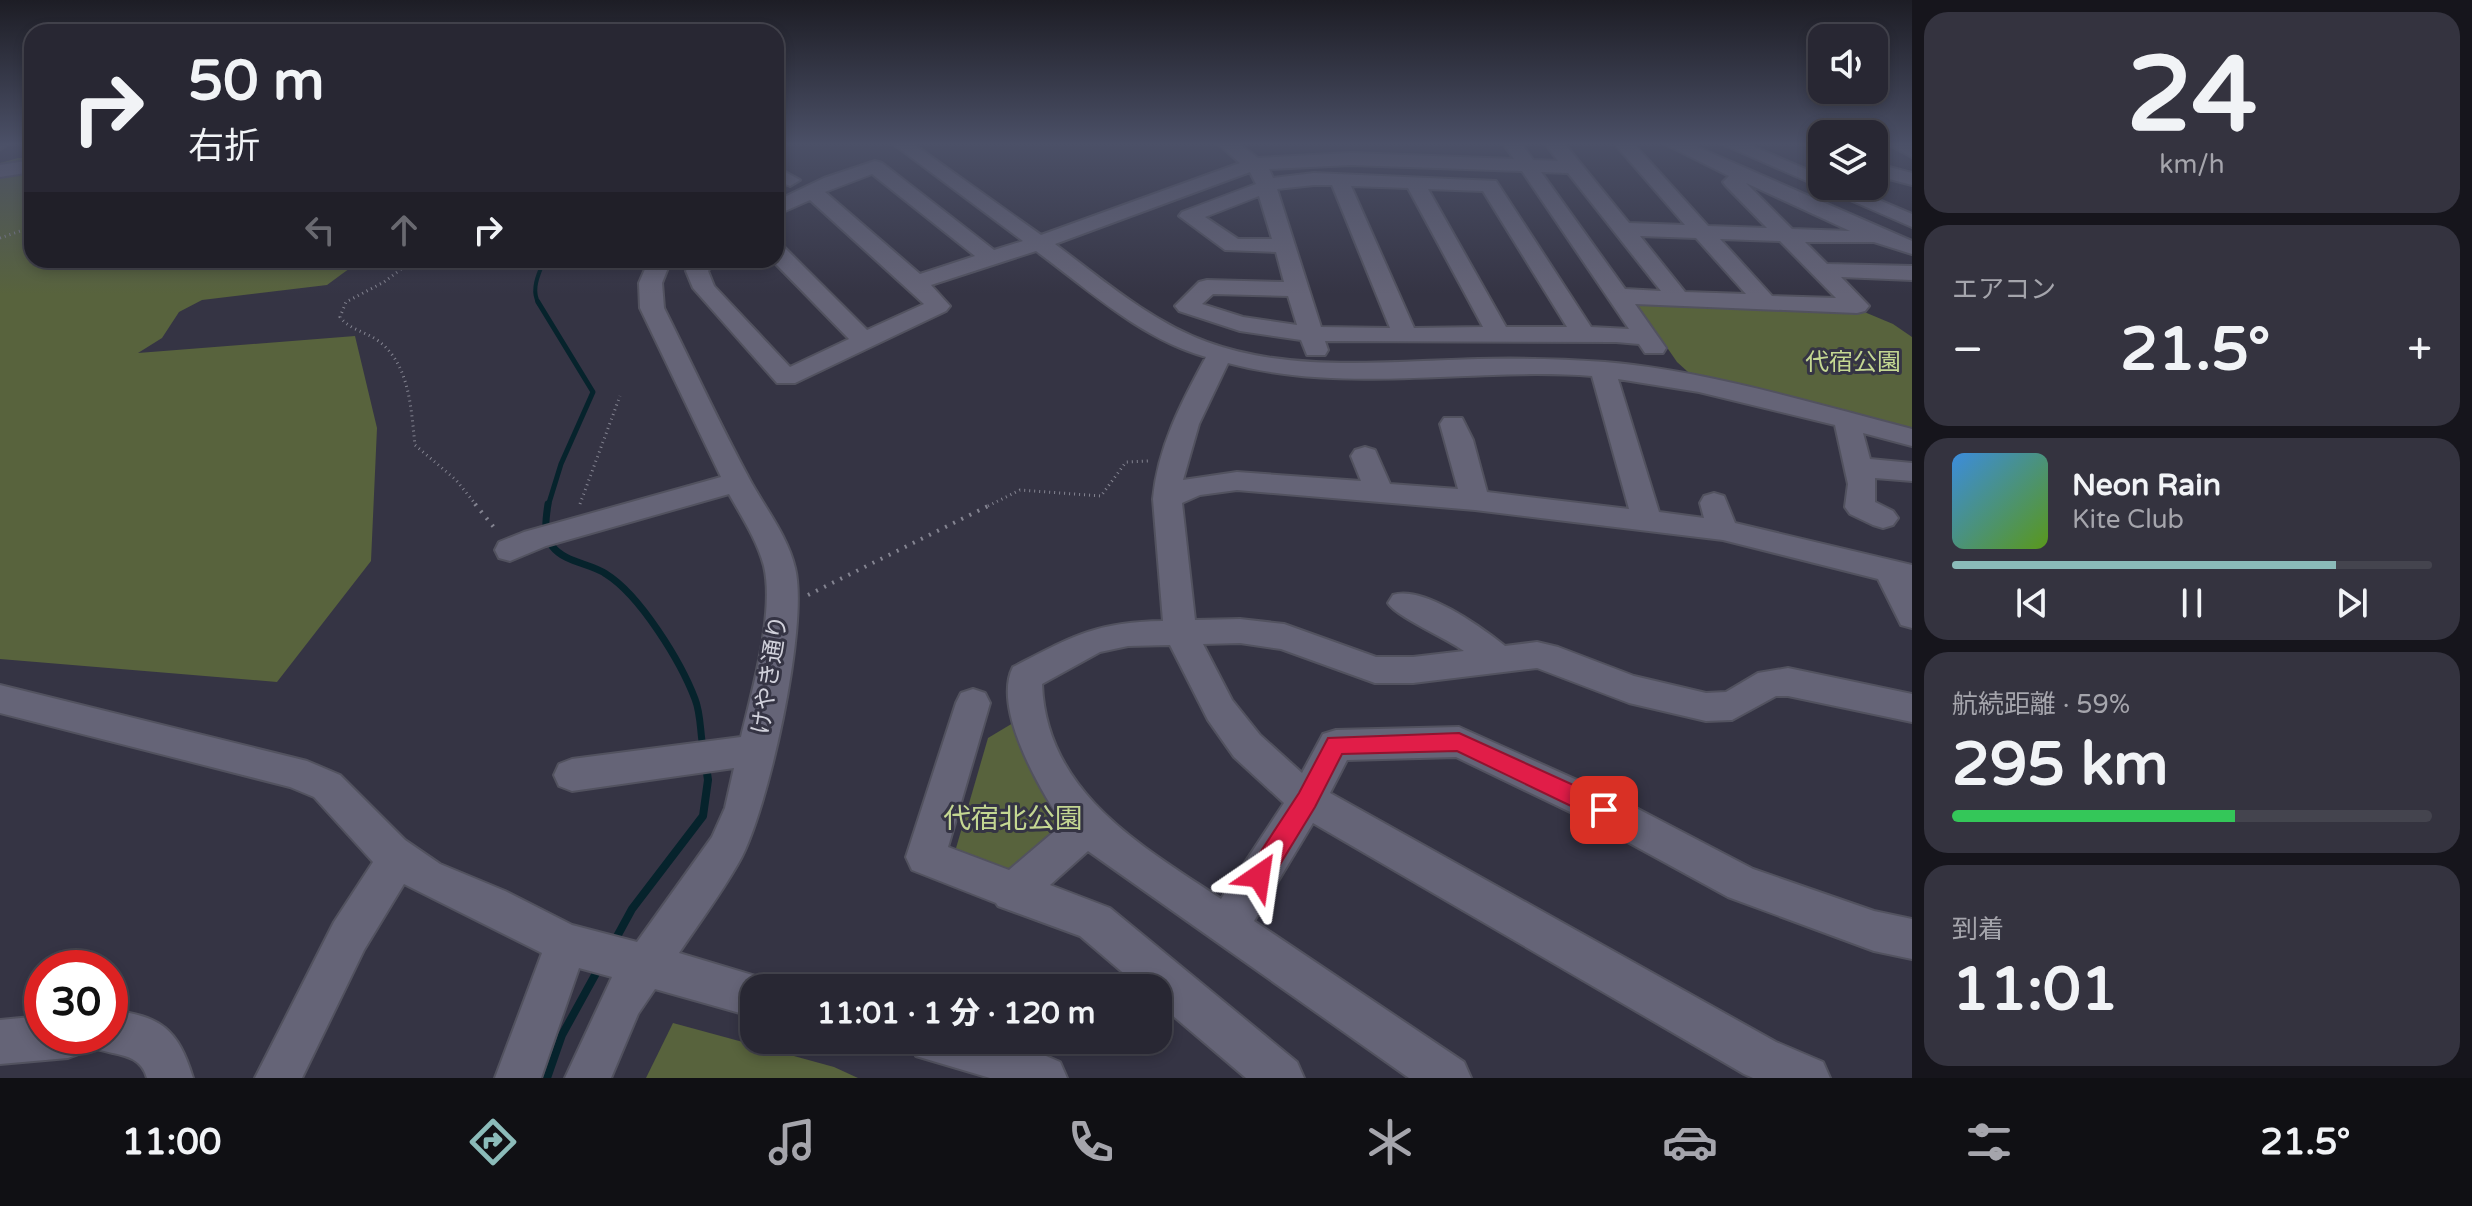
<!DOCTYPE html>
<html lang="ja">
<meta charset="utf-8">
<style>
:root{--surface:#282733;--page:#34333f;--text:#f1f3f6;--muted:#a5a5ac;--line:#44444e;--accent:#8bbbb9}
body{margin:0;font-family:"Varela Round","Noto Sans JP",sans-serif;background:var(--page);color:var(--text);height:100vh;display:flex;flex-direction:column;font-size:30px;white-space:nowrap}
*{box-sizing:border-box;margin:0}
p{font-size:26px;color:var(--muted)}
.icon{flex:none;width:44px;height:44px;fill:none;stroke:currentColor;stroke-width:2;stroke-linecap:round;stroke-linejoin:round}
.map{position:relative;flex:1;overflow:hidden}
.panel{display:flex;flex-direction:column;gap:12px;padding:12px;background:#16151c;width:560px}
.panel>*{flex:none}
.guide{position:absolute;left:24px;top:24px;width:760px;height:244px;border-radius:24px;box-shadow:0 4px 12px #0003,0 0 0 2px var(--line);background:#282733;color:var(--text);overflow:hidden}
.tools{position:absolute;left:1808px;top:24px;display:grid;gap:16px}
.tools a{display:grid;place-items:center;width:80px;height:80px;border-radius:16px;background:var(--surface);box-shadow:0 4px 12px #0003,0 0 0 2px var(--line);font-size:40px}
.speed{position:absolute;left:24px;top:950px;display:flex;gap:16px;font-size:40px;font-weight:700;text-align:center}
.speed>*{display:grid;place-content:center;width:104px;height:104px;border-radius:50%;background:var(--surface);box-shadow:0 4px 12px #0003,0 0 0 2px var(--line);line-height:1}
.speed .limit{border:12px solid #d22;background:#fff;color:#111}
.pin{position:absolute;display:grid;place-items:center;width:68px;height:68px;color:#fff;margin:-34px;border-radius:16px;box-shadow:0 4px 12px #0006}
.me{position:absolute;width:88px;margin:-44px;rotate:32deg;stroke-linejoin:round;filter:drop-shadow(0 0 6px #0008)}
.turn{display:flex;align-items:center;gap:28px;height:168px;padding:0 32px;font-size:36px}
.turn .icon{width:104px;height:104px;stroke-width:2.5}
.turn b{display:block;font-size:56px;line-height:68px}
.lanes{display:flex;align-items:center;height:76px;padding:0 32px;background:#0003;justify-content:center;gap:40px;direction:ltr}
.lanes .off{opacity:.35}
.big{font-size:60px;font-weight:800;line-height:1.1}
.panel .tile{flex:1;display:flex;flex-direction:column;justify-content:center;gap:12px;min-width:0;padding:0 28px;border-radius:24px;background:var(--page)}
.panel .dial{align-items:center;gap:0}
.dial b{font-size:104px;line-height:1}
.song{display:flex;align-items:center;gap:24px}
.cover{width:96px;height:96px;border-radius:12px;background:linear-gradient(135deg,hsl(210 70% 55%),hsl(90 70% 35%))}
.played{height:8px;border-radius:4px;background:linear-gradient(90deg,var(--accent) 80%,var(--line) 80%)}
.keys{display:flex;justify-content:space-around;direction:ltr}
.heat{display:flex;justify-content:space-between;align-items:center;font-size:44px;direction:ltr}
.charge{height:12px;border-radius:6px;background:linear-gradient(90deg,#34c759 59%,var(--line) 0)}
.trip{position:absolute;left:740px;top:974px;width:432px;height:80px;border-radius:24px;background:var(--surface);box-shadow:0 4px 12px #0003,0 0 0 2px var(--line);font-weight:800;line-height:80px;text-align:center}
.tabs{display:flex;height:128px;justify-content:space-around;align-items:center;background:#101014;color:var(--muted)}
.tabs .icon{width:56px;height:56px}
.tabs .selected{color:var(--accent)}
.tabs b{font-size:36px;color:var(--text)}
main{display:flex;flex:1;min-height:0}
.map>svg:first-child{display:block}
</style>
<main>
<div class="map">
<svg width="1912" height="1078" viewBox="0 0 1912 1078">
<rect width="100%" height="100%" fill="#353444"/>
<g fill="#58633d">
<path d="M18,158H32V260H361L327,285L202,300L179,312L162,338L138,353L355,336L377,428L371,561L277,682L0,659V163Z"/>
<path d="M1637,304L1862,311L1893,324L1912,337V429L1688,372L1677,362Z"/>
<path d="M1023,717L1071,834L1007,883L952,862L988,738Z"/>
<path d="M673,1023L834,1067L858,1078H646Z"/>
</g>
<g fill="none" stroke-linecap="round" stroke-linejoin="round">
<path stroke="#06232c" stroke-width="4" d="M539,304C532,293 536,280 541,268L558,260"/>
<path stroke="#06232c" stroke-width="5" d="M538,302L593,392L561,464L548,506"/>
<path stroke="#06232c" stroke-width="7" d="M548,504C546,518 543,533 552,546C565,563 590,563 606,574C640,595 681,662 695,699C701,714 700,732 703,748"/>
<g stroke="#06232c" stroke-width="8">
<path d="M614,942L632,909L703,816L708,780L706,766"/>
<path d="M547,1078L562,1035L600,966"/>
</g>
<g stroke="#52525f" stroke-width="4">
<g id="minor">
<path d="M0,143H11L0,149Z"/>
<path d="M892,143H912L1041,235L1240,163L1217,143H1238L1258,158L1351,153L1514,159L1503,143H1521L1533,160L1558,161L1545,143H1564L1629,223L1685,225L1614,143H1633L1708,226L1767,228L1726,186L1723,182L1729,176L1663,143H1688L1912,241V254L1874,242H1805L1827,264L1912,266V280L1841,277L1869,306L1865,311L1857,313L1635,304L1666,348L1663,353H1645L1639,344L1616,342L1325,341L1328,350L1325,355H1307L1301,340L1240,331L1179,311L1175,306L1199,282L1207,280L1284,282L1276,252L1225,250L1179,216L1182,212L1256,184L1250,172L1055,244C1103,280 1150,321 1207,342C1291,373 1390,361 1478,359C1520,358 1563,359 1605,362C1709,371 1811,403 1912,429V446L1863,433L1870,459L1912,463V481L1875,478V502L1893,511L1898,518L1893,525L1883,528L1873,525L1850,514L1845,507L1848,484L1835,425L1699,392L1618,379L1659,512L1704,518L1700,503L1704,496L1714,493L1724,496L1735,523L1912,565V628L1901,625L1878,579L1723,540L1475,510L1237,490L1200,495L1182,503L1195,620L1240,619L1284,624L1376,657H1413L1464,651C1448,639 1395,616 1388,603L1393,595C1423,585 1481,627 1505,646L1537,642L1558,647L1634,676L1706,693L1726,692L1758,673L1788,668L1912,694V722L1788,696H1776L1732,720L1706,721L1629,703L1537,668L1413,683H1375L1281,649L1240,643L1203,644L1232,700L1260,735L1302,773L1323,734L1336,730L1459,727L1617,798L1753,869L1874,911L1912,919V959L1874,951L1728,897L1591,822L1456,757L1347,760L1330,793L1776,1042L1823,1062L1830,1078H1753L1744,1074L1313,823L1254,921L1464,1062L1471,1078H1409L1088,851L1050,885L1110,908L1297,1062L1304,1078H1246L1158,1003V988H1141L1080,936L998,906L996,903L912,870L906,857L956,703L961,693L973,689L985,693L990,703L948,847L1009,870L1063,824C1040,790 992,708 1013,667C1071,637 1095,622 1163,621L1153,499C1158,447 1181,403 1206,357C1141,339 1089,290 1036,251L931,285L950,306L946,311L795,383H777L693,288L686,271L693,260H715L708,271L714,286L790,367L849,339L772,260H776V246L784,247L867,330L924,304L810,200L776,215V201L824,178L875,161L882,163L994,250L1023,241ZM1351,165L1522,171L1629,329L1591,327L1496,181L1314,173L1273,178L1269,169ZM1541,172L1568,173L1661,291L1625,289ZM872,174L975,256L920,274L825,192ZM1746,183L1850,231L1792,229ZM1314,185H1332L1390,328L1321,327L1277,189ZM1351,186L1408,188L1483,327L1414,328ZM1428,189L1483,191L1567,327H1506ZM1259,196L1272,239H1238L1205,217ZM1640,236L1696,238L1746,294L1685,292ZM1720,239L1780,241L1836,298L1772,296ZM1213,294L1288,296L1297,325L1243,317L1202,304ZM1228,363C1345,395 1472,367 1592,376L1629,509L1487,492L1473,440L1462,418H1444L1440,424L1458,489L1390,484L1375,450L1365,447L1355,450L1351,456L1361,481L1237,472L1183,480L1199,424ZM1170,645L1208,720L1234,757L1284,803L1221,899C1142,846 1046,793 1042,684L1100,652L1128,646Z"/>
<path d="M1720,143H1745L1822,176V186H1846L1912,214V227Z"/>
<path d="M1886,143L1912,144V157Z"/>
<path d="M32,160V172L0,177V165Z"/>
<path d="M1874,163L1912,173V185L1874,175Z"/>
<path d="M776,167L800,180L790,186L776,180Z"/>
<path d="M649,260H671L662,283L664,308C693,366 720,425 751,482C766,509 788,537 795,568C809,625 768,811 739,862C721,894 699,923 679,953L769,980L773,988H754V1017L655,989L638,1014L611,1078H565L612,977L579,968L541,1078H495L542,953L404,884L364,950L302,1078H255L334,922L373,862L314,797L290,787L0,713V685L307,761L340,775L405,840L440,864L505,891L572,925L637,942L712,837L725,808L734,768L572,791L559,786L554,775L559,764L572,759L741,737C752,691 775,612 764,566C757,540 742,517 729,494L546,546L510,561L499,558L495,550L499,542L524,532L721,477L640,308L639,283Z"/>
<path d="M110,1010C161,1016 178,1029 193,1078H147C140,1052 115,1056 94,1048L90,1037L84,1052L68,1058L0,1064V1020L42,1016V1036H110Z"/>
<path d="M910,1040H1009L1060,1062L1067,1078H990L916,1056Z"/>
</g>
</g>
<g stroke="#848491" stroke-width="3" stroke-dasharray="1 4" stroke-linecap="butt">
<path d="M0,238L32,227"/>
<path d="M413,260L384,282L346,302L340,317C350,330 364,331 377,340C410,363 411,409 415,445L456,480L477,506"/>
<path d="M580,504L620,396"/>
<path d="M988,506L1020,490L1101,496L1126,462L1149,461"/>
</g>
<g stroke="#848491" stroke-width="4" stroke-dasharray="2 7" stroke-linecap="butt">
<path d="M475,504L497,531"/>
<path d="M808,595L992,504"/>
</g>
<use href="#minor" fill="#656477" fill-rule="evenodd"/>
</g>
<linearGradient id="sky" x2="0" y2="1"><stop stop-color="#1d1d25"/><stop offset="0.49" stop-color="#4b5067"/><stop offset="1" stop-color="#4b5067" stop-opacity="0"/></linearGradient>
<rect width="1912" height="294" fill="url(#sky)"/>
<path fill="#e11d48" stroke="#92132f" stroke-width="2" d="M1459,733L1613,803L1616,810L1613,818L1604,821L1596,818L1457,751L1342,754L1315,807L1268,884L1259,887L1250,884L1247,876L1250,868L1299,793L1328,738Z"/>
<g text-anchor="middle" dominant-baseline="central" stroke-width="6" stroke-linejoin="round" paint-order="stroke">
<g font-size="24" fill="#c4d792" stroke="#353444">
<text x="1853" y="362">代宿公園</text>
</g>
<g font-size="24" fill="#d1d1db" stroke="#353444">
<text transform="translate(770 675) rotate(-81)">けやき通り</text>
</g>
<g font-size="28" fill="#c4d792" stroke="#353444">
<text x="1013" y="819">代宿北公園</text>
</g>
</g>
</svg>
<div class="tools">
<a><svg class="icon" aria-label="sound" viewBox="0 0 24 24"><path d="M4 9h4l5-4v14l-5-4H4zM17 9q2 3 0 6"/></svg></a>
<a><svg class="icon" aria-label="layers" viewBox="0 0 24 24"><path d="M12 4l9 5-9 5-9-5zM3 14l9 5 9-5"/></svg></a>
</div>
<div class="speed"><div class="limit">30</div></div>
<div class="pin" style="left:1604px;top:810px;background:#d93025"><svg class="icon" aria-label="arrive" viewBox="0 0 24 24"><path d="M6 21V4h12l-3 4 3 4H6"/></svg></div>
<svg class="me" style="left:1259px;top:876px" viewBox="-20 -20 40 40"><path d="M0-17L14 15 0 8-14 15z" fill="#e11d48" stroke="#fff" stroke-width="4"/></svg>
<div class="trip">11:01 · 1 分 · 120 m</div>
<div class="guide">
<div class="turn"><svg class="icon" aria-label="right" viewBox="0 0 24 24"><path d="M7 20v-9h11M14 6l5 5-5 5"/></svg><div><b>50 m</b>右折</div></div>
<div class="lanes"><svg class="icon off" aria-label="left" viewBox="0 0 24 24"><path d="M17 20v-9H6M10 6l-5 5 5 5"/></svg><svg class="icon off" aria-label="ahead" viewBox="0 0 24 24"><path d="M12 20V5M6 11l6-6 6 6"/></svg><svg class="icon" aria-label="right" viewBox="0 0 24 24"><path d="M7 20v-9h11M14 6l5 5-5 5"/></svg></div>
</div>
</div>
<section class="panel">
<div class="tile dial"><b>24</b><p>km/h</p></div>
<div class="tile"><p>エアコン</p>
<div class="heat"><a>−</a><b class="big">21.5°</b><a>+</a></div>
</div>
<div class="tile">
<div class="song"><i class="cover"></i><div><b>Neon Rain</b><p>Kite Club</p></div></div>
<div class="played"></div>
<div class="keys"><svg class="icon" aria-label="previous" viewBox="0 0 24 24"><path d="M18 5L8 12l10 7zM5 5v14"/></svg><svg class="icon" aria-label="pause" viewBox="0 0 24 24"><path d="M8 5v14M16 5v14"/></svg><svg class="icon" aria-label="next" viewBox="0 0 24 24"><path d="M6 5l10 7-10 7zM19 5v14"/></svg></div>
</div>
<div class="tile"><p>航続距離 · 59%</p><b class="big">295 km</b><div class="charge"></div></div>
<div class="tile"><p>到着</p><b class="big">11:01</b></div>
</section>
</main>
<nav class="tabs">
<b>11:00</b>
<svg class="icon selected" aria-label="directions" viewBox="0 0 24 24"><path d="M12 3l9 9-9 9-9-9zM9 14v-3h6M13 9l2 2-2 2"/></svg>
<svg class="icon" aria-label="music" viewBox="0 0 24 24"><path d="M9 18V5l10-2v13"/><circle cx="6" cy="18" r="3"/><circle cx="16" cy="16" r="3"/></svg>
<svg class="icon" aria-label="phone" viewBox="0 0 24 24"><path d="M5 4h4l2 5-3 2q2 4 5 5l2-3 5 2v4C11 20 4 13 5 4z"/></svg>
<svg class="icon" aria-label="climate" viewBox="0 0 24 24"><path d="M12 3v18M4 7l16 10M4 17L20 7"/></svg>
<svg class="icon" aria-label="car" viewBox="0 0 24 24"><path d="M5 17H2v-5l4-1 3-4h7l3 4 3 1v5h-3M9 17h6M6 11h13"/><circle cx="7" cy="17" r="2"/><circle cx="17" cy="17" r="2"/></svg>
<svg class="icon" aria-label="filters" viewBox="0 0 24 24"><path d="M4 7h16M4 17h16"/><circle cx="9" cy="7" r="2"/><circle cx="15" cy="17" r="2"/></svg>
<b>21.5°</b>
</nav>
